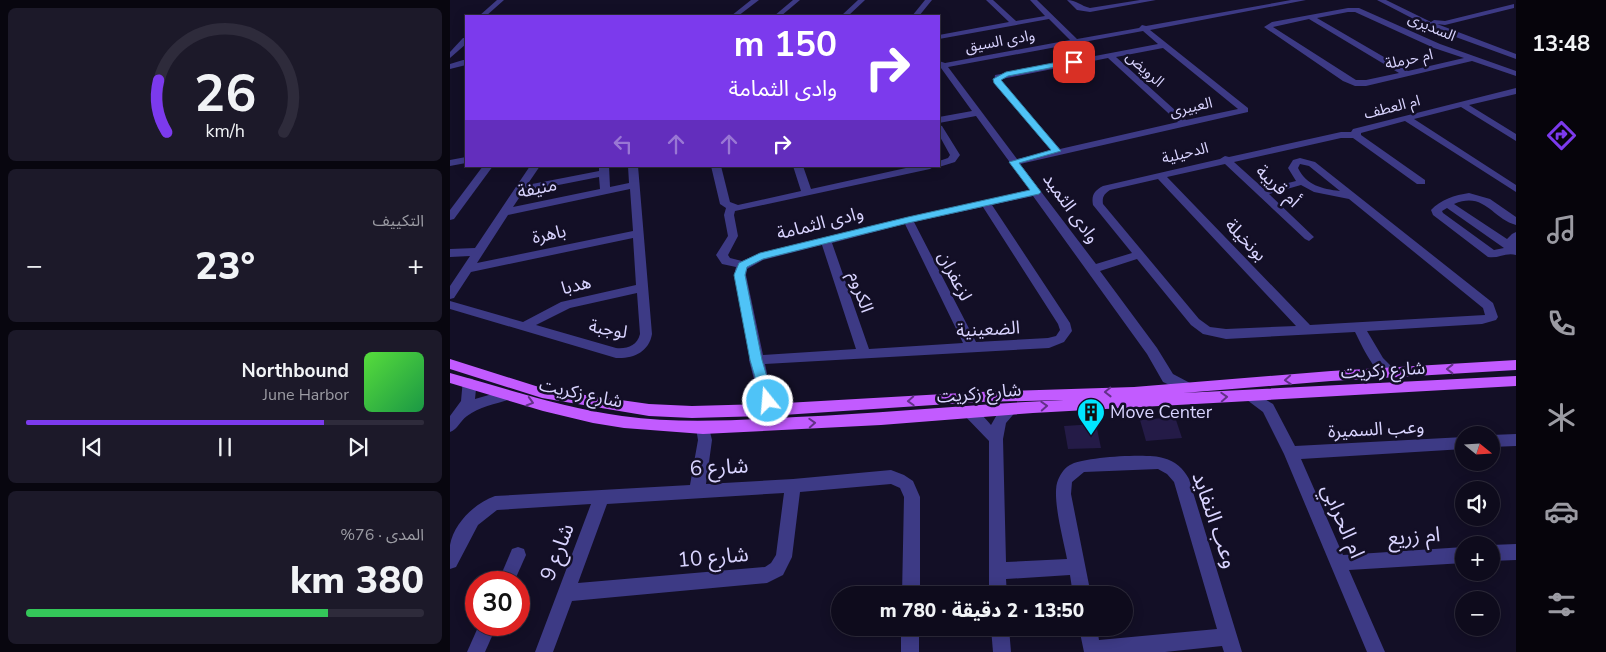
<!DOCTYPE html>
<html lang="ar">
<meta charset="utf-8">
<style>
:root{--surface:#0e0b1c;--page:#1c1929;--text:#f1f3f6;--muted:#9b9ba3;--line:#2e2b3b;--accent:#7c3aed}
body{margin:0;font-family:"Nunito Sans","Noto Sans Arabic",sans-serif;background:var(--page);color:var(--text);direction:rtl;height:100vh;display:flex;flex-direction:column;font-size:19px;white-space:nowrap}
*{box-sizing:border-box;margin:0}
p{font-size:16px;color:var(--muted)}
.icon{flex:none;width:28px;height:28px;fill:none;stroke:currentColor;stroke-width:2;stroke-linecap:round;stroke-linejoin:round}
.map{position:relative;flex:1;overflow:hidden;direction:ltr}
.side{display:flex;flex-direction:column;gap:8px;padding:8px;background:#08060f;width:450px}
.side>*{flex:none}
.guide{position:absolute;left:15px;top:15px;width:475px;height:152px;border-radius:0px;box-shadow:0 2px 12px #0003,0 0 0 1px var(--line);direction:rtl;background:#7c3aed;color:#fff;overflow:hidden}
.needle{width:32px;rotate:108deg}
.tools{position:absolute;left:1005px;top:426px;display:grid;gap:10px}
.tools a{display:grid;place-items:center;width:45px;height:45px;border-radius:50%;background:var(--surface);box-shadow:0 2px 12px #0003,0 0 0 1px var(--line);font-size:25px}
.speed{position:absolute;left:15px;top:571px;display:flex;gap:10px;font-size:25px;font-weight:700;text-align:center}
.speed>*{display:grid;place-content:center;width:65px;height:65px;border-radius:50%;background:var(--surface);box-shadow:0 2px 12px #0003,0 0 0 1px var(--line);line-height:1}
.speed .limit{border:8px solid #d22;background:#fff;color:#111}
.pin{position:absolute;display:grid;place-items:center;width:42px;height:42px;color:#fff;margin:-21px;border-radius:10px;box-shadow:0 2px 8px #0006}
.me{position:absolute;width:55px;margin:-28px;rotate:343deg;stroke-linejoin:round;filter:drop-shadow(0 0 4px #0008)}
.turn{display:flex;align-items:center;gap:18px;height:105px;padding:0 20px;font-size:22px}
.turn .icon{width:65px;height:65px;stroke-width:2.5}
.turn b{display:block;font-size:35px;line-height:42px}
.lanes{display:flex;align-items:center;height:48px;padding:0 20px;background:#0003;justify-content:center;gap:25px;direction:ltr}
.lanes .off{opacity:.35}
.big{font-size:38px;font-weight:800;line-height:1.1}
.side .tile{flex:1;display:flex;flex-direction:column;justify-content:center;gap:8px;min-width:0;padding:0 18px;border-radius:8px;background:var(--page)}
.side .dial{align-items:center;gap:0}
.dial svg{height:130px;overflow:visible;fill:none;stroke:var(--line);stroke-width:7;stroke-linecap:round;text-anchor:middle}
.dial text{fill:var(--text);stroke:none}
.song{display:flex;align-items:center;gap:15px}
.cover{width:60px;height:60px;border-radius:8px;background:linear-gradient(135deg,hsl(110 70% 55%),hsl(140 70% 35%))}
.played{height:5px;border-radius:2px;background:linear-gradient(90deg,var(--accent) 75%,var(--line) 75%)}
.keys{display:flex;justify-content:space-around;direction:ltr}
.heat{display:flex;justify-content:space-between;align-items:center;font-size:28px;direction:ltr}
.charge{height:8px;border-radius:4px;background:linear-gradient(90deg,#34c759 76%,var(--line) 0)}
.trip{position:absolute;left:381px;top:586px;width:302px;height:50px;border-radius:25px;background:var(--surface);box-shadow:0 2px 12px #0003,0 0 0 1px var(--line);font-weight:800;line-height:50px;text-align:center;direction:rtl}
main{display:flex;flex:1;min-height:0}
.tab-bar{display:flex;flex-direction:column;width:90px;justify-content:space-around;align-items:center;background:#06040b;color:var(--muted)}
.tab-bar .icon{width:35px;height:35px}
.tab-bar .active{color:var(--accent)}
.tab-bar b{font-size:22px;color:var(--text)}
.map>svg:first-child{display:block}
</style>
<main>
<nav class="tab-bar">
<b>13:48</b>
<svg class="icon active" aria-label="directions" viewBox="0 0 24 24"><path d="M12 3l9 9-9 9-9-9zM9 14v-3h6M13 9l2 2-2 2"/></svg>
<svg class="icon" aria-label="music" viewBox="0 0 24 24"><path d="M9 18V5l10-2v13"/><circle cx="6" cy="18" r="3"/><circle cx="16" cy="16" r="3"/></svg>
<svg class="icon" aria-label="phone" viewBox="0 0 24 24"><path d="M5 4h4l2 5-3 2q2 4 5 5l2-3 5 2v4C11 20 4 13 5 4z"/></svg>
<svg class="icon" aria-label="climate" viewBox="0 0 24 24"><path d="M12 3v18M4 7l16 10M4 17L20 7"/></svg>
<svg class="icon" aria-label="car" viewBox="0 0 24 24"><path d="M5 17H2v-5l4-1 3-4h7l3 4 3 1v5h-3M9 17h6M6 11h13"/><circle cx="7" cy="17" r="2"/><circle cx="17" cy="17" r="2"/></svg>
<svg class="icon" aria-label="filters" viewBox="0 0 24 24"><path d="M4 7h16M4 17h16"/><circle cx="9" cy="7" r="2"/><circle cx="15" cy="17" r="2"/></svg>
</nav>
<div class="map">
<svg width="1066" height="652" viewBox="0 0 1066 652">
<rect width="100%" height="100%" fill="#130f26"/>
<g fill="#241b47">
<path d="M725,417L732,438L696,441L690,420Z"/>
<path d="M646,424L651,448L618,449L614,426Z"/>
</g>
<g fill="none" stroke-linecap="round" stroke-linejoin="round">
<g fill="#3d3a85" fill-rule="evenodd">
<path d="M47,0H54L36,16H29Z"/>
<path d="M301,0H309L288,16H281Z"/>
<path d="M343,0H350L331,16H324Z"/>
<path d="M408,0H415L398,16H391Z"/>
<path d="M475,0H482L469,16H462Z"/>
<path d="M536,0H543L566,21L595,16L580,0H587L627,39L689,28L692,25L696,26L841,0H856L700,30L798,108V112L570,164L646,264L682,253L643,205C641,195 645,190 653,186L770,159L775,156L779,157L891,132H901L903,129L1066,88V94L1019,105L1066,134V141L1011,107L964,119L1066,185V192L955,121L911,133V135L975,180V184H967L903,138H891L784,162L814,189L846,181L838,168L843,160L850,158L865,162L1043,303L1048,317L1046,320L1032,324L917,331L933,358L948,373L946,377C927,383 912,345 905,332L776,339L753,334L741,325L687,259L650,271L707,348L723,374L740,383L742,387L740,391L735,392L713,382L697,354L583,196L542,205L620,323L622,331L614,342L599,348L315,364L325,410L323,414L318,416L313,414L299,360L301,358L284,275L286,267L272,264L266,255L278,236L274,215L276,208L270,204L261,166H271L280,202L288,205L351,191L343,166H353L361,189L465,166H485L480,169L285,211L284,215L288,236L278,255L280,258L292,261L310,253L458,217L580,190L526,116L489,123V117L522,111L491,68H489V61L495,63L620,40L599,19L489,39V35L559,22ZM693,31L708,44L545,75L544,83L602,151L567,159L498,67ZM713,48L788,109L736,120L666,57ZM658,58L728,122L610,149L551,81L552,79ZM775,164L855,239L859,241L864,237L819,194L851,185L864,192L899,199L1033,308L1035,315L860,325L717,177ZM850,164L859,166L890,191C872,189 856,185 848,168ZM708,179L846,326L776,329L760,327L749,319L653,204C652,197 654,194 660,190ZM533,207L608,324L610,330L606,336L598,338L526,342L464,222ZM455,224L513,343L419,349L382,243ZM372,245L406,349L313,355L296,275L297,269L313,260Z"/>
<path d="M617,0C626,0 631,6 640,8L690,0H706L640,12L627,10Z"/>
<path d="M927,0H936L981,22L984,20L995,21L1064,4V8L995,25L987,24L1066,54V59L981,28Z"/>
<path d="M898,8H909L990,44L1066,71V76L1022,61L916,86H905L893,81L814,27L822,22ZM898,12H905L984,48L1014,58L958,71L867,18ZM859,19L949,73L916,80H906L823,27Z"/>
<path d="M345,14H364L368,16H345Z"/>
<path d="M13,38H16V44L0,58V52Z"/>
<path d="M13,60H16V65L0,69V64Z"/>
<path d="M489,125L492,126L510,155L505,162L489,167L486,166H489V161L498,158L500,155L489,135Z"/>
<path d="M16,157V163L0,166V160Z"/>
<path d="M33,166H43L4,219L0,220V210Z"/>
<path d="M80,166H90L77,185L149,171V166H159L160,187L179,183L178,166H188L202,334C199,352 183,359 166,358L0,309V301L73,322L111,302L186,285L183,238L21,272L4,298L0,299V286L20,256L0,257V249L25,248ZM149,177L150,189L63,207L73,192ZM180,189L183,231L27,263L58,215ZM187,293L190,334C187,346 177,349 166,348L86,325L120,308Z"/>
<path d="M1019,193L1040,199L1066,217V225C1042,219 1035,191 1004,204L1057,239L1062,234L1066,232V255C1056,252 1048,259 1038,257L983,215L981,210C990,200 1005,195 1019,193ZM997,208L1054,248L1044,250L993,213L992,211Z"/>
<path d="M18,378L23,379L26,389L25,399L56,390L61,391L63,395L61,399C46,404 29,407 17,416C10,421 8,429 0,432V416L11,401L13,379Z"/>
<path d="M802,391L823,404L845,446L1014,437V449L851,459L893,555L1014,547V563L899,570L935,652H917L834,454L813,412L797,400L795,396L797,392Z"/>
<path d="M561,403L566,405L568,409L556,423L553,439L556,562L617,559C614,542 601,496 608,480C611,473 615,467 622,464C636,457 699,453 713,458C725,461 733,468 739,479L792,652H774L772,646L715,652H634L629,628H647L649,640L767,629L724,482L717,474L708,469L634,472L622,482L621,494L641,595H623L620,575L556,579L557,595H539V441L512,413L514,409C525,405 534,417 541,425L549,411Z"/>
<path d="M253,422L258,424L262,440L256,484L343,479L441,470L454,475L463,481L470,497V595H452L454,497L450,488L441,484L350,492L342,557L333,575L317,583L122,601L103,652H85L141,504L47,510L28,525L6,567L0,569C0,561 0,552 0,545C4,523 25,503 45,496L240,485L248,440L246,428L248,424ZM334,493L326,555L321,563L315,567L128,583L157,504Z"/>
<path d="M1066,434V446L1041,447V435Z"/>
<path d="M1066,544V560L1041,561V545Z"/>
<path d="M68,547L74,549L76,555L64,582H48L62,549Z"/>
<path d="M29,625H47L35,652H17Z"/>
<rect x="451" y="628" width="18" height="24"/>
<path d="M541,628H559L561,652H543Z"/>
</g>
<path fill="#c25bff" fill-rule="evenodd" d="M0,359L92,388L121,393L199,404L242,406L318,404L529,392L684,387L881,371L1066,360V370L881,381L733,393L1066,376V386L583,413L431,425L253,434L174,428L143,423L93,411L0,383V373C57,389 114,408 172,416C230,424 288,420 346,417C436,413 525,404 614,400L529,402L318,416L242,418L199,416L92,398L0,369Z"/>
</g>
<defs><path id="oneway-chevron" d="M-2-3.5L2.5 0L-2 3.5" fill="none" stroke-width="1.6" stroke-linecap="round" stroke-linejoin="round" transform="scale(1.25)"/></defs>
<g stroke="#623188">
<use href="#oneway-chevron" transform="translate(1000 369) rotate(180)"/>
<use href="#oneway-chevron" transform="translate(838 380) rotate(176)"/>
<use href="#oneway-chevron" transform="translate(658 392) rotate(179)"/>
<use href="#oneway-chevron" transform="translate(774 397) rotate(-3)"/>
<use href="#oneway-chevron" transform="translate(461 401) rotate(177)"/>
<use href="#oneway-chevron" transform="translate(80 402) rotate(16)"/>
<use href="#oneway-chevron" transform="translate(594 406) rotate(-3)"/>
<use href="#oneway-chevron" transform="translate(362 423) rotate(-3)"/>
</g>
<path fill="#4fc3f7" stroke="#337fa1" d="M624,59L626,60V63L558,76L551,80L611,151L569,163L591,192L589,194L458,223L313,259L297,267L295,275L312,360L324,401L322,404H313L300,360L284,275L289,263L310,253L458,217L580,190L559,162L601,150L544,83L543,79L556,72Z"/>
<defs>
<g id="building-pin" transform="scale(1.4375)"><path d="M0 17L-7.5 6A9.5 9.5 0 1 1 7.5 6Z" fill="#00e5ff" stroke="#130f26"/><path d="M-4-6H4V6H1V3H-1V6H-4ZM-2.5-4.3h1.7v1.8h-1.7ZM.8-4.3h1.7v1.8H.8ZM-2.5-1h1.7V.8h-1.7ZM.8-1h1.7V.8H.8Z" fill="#111"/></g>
</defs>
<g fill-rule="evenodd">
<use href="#building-pin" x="641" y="412"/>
</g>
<g text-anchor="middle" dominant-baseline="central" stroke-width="5" stroke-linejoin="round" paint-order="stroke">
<g font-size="15" fill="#d9d4ff" stroke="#130f26">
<text transform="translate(982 27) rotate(23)">السديرى</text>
<text transform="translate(550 41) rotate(-10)">وادى السيق</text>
<text transform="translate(959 59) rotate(-12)">ام حرملة</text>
<text transform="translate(695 69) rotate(42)">الرويض</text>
<text transform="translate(741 107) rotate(-13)">العبيرى</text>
<text transform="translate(942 107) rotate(-14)">ام العطف</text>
<text transform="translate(735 153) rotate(-14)">الدحيلية</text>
</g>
<g font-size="18" fill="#d9d4ff" stroke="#130f26">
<text transform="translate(828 186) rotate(43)">أم قريبة</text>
<text transform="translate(87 188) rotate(-12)">منيفة</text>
<text transform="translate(621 208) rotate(54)">وادى الثميد</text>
<text transform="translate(370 223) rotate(-14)">وادى الثمامة</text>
<text transform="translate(99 234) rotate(-12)">باهرة</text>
<text transform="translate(796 240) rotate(46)">بونخيلة</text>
<text transform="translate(505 276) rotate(63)">لزعفران</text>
<text transform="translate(126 285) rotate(-14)">هدبا</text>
<text transform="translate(411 292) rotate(71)">الكروم</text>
<text transform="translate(158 329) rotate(10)">لوجبة</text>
<text transform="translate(538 329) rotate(-3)">الضعينية</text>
<text transform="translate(933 370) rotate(-3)">شارع زكريت</text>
<text transform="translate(131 393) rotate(12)">شارع زكريت</text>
<text transform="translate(529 393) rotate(-5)">شارع زكريت</text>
<text transform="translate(926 429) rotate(-3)">وعب السميرة</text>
</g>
<g font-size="18" fill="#d9d4ff" stroke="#130f26" text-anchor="start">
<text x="660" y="412">Move Center</text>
</g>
<g font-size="21" fill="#d9d4ff" stroke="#130f26">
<text transform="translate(269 467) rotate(-3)">شارع 6</text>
<text transform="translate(765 520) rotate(71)">وعب النفايد</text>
<text transform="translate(893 521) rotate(67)">ام الحرابي</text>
<text transform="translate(964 536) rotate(-4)">ام زريع</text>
<text transform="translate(107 552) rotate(-69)">شارع 9</text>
<text transform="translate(263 557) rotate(-5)">شارع 10</text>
</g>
</g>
</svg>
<div class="tools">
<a><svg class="needle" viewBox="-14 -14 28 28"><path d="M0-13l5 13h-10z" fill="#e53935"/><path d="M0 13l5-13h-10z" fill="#9b9ba3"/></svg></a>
<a><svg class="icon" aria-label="sound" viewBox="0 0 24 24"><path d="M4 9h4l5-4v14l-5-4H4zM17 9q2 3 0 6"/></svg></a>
<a>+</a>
<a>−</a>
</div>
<div class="speed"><div class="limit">30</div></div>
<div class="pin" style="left:624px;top:62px;background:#d93025"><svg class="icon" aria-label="arrive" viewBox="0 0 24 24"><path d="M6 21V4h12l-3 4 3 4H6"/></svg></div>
<svg class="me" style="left:318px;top:401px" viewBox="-20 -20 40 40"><circle r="17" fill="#4fc3f7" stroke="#fff" stroke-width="3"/><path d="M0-11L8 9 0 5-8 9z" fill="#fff"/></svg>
<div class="trip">13:50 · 2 دقيقة · 780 m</div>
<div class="guide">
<div class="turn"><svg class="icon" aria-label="right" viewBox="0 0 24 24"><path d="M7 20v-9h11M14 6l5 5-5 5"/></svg><div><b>150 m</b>وادى الثمامة</div></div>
<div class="lanes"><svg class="icon off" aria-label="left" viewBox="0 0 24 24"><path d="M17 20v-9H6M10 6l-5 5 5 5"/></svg><svg class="icon off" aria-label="ahead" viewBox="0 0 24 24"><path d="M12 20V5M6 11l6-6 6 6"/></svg><svg class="icon off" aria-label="ahead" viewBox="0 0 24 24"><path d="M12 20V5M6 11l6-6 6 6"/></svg><svg class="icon" aria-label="right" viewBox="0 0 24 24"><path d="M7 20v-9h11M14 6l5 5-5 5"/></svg></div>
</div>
</div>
<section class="side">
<div class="tile dial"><svg viewBox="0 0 100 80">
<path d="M14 69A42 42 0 1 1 86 69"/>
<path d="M14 69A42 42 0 0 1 9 37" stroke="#7c3aed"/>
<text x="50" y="56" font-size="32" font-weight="700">26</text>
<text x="50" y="72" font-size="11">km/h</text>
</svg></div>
<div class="tile"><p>التكييف</p>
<div class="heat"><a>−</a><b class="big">23°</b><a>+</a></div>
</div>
<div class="tile">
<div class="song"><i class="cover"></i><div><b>Northbound</b><p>June Harbor</p></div></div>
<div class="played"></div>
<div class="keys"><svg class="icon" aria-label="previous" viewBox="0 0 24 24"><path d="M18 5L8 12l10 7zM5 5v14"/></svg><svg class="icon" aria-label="pause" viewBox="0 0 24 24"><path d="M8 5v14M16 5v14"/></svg><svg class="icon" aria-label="next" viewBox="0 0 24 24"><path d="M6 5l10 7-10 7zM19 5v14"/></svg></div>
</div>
<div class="tile"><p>المدى · 76%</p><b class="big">380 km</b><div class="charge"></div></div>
</section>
</main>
